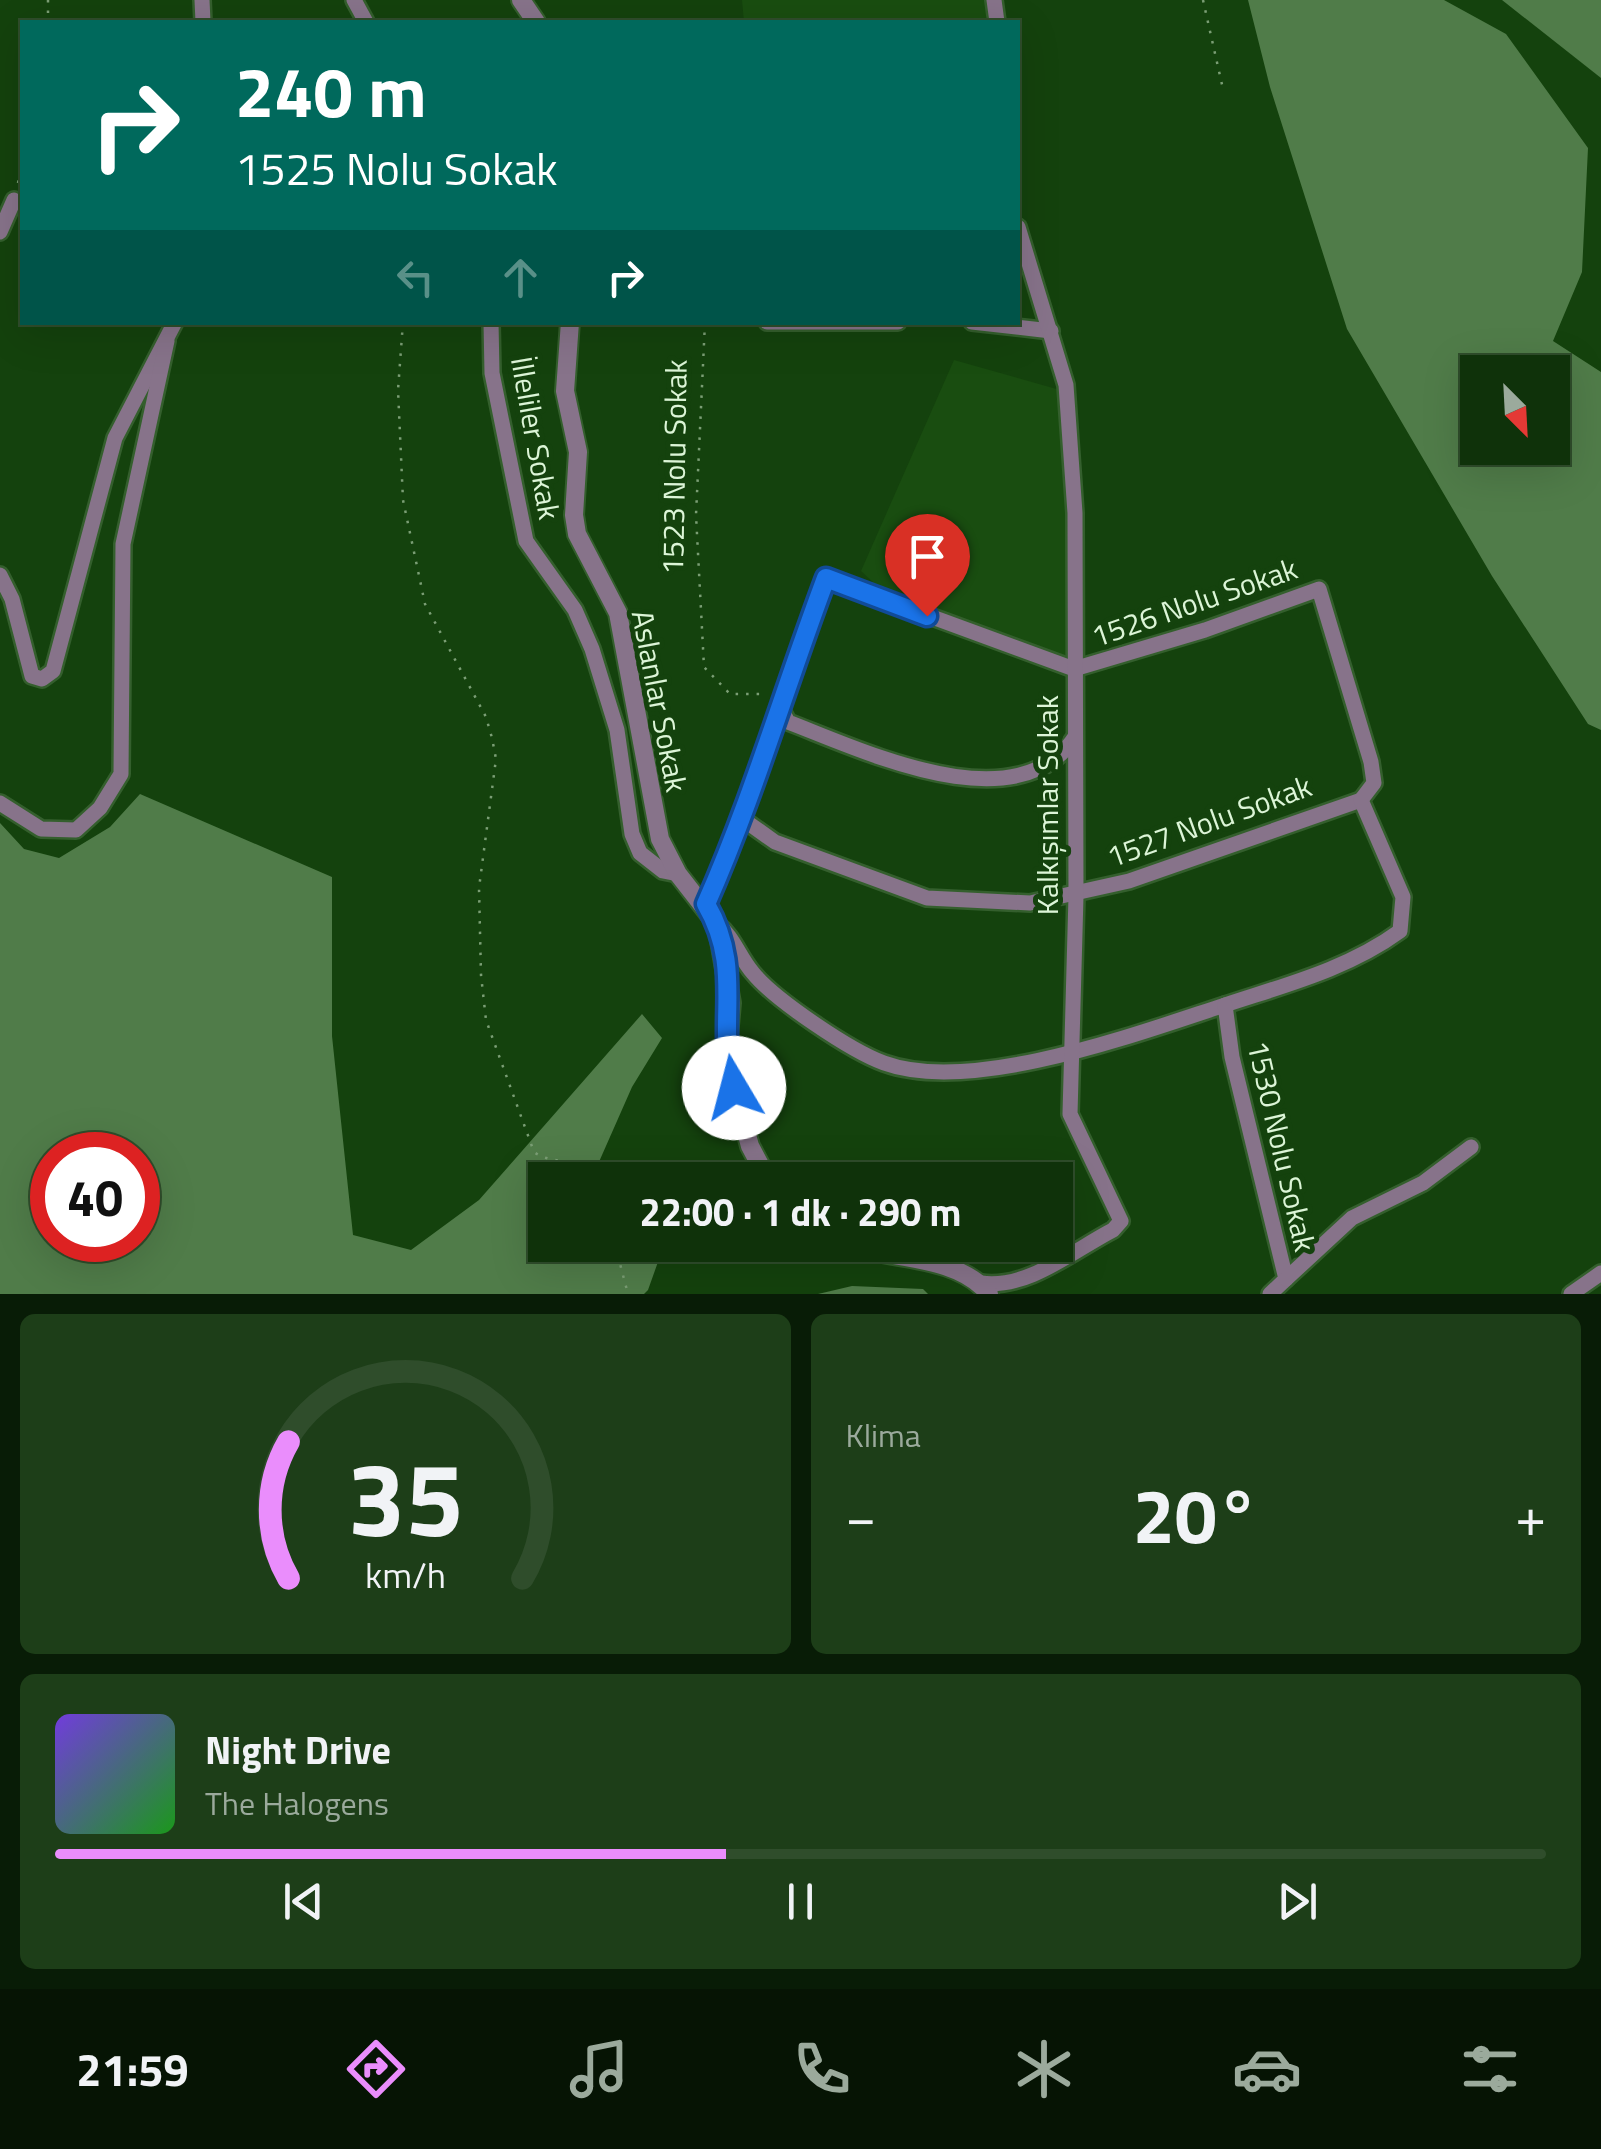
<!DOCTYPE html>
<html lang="tr">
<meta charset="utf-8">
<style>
:root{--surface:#0f320a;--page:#1d3e18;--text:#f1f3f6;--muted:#9baa9c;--line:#2f4d2b;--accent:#ea8dfc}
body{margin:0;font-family:"Titillium Web",sans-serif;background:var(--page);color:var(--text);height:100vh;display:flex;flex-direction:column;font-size:38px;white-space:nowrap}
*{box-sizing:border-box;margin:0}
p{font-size:32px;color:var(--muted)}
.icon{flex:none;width:55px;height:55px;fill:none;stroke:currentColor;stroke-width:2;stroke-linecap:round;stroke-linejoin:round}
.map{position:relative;height:1294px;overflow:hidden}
.drawer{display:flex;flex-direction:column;gap:20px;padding:20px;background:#081c06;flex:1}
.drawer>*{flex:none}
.hud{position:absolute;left:20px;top:20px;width:1000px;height:305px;border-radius:0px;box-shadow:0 10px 40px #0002,0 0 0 2px var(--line);background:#00695c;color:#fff;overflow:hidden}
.needle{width:65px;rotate:156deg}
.buttons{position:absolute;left:1460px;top:355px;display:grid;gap:20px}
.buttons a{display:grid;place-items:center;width:110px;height:110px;border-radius:0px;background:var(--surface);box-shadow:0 10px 40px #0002,0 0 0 2px var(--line);font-size:50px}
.speed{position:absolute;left:30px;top:1132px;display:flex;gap:20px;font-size:50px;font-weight:700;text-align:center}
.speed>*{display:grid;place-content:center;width:130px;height:130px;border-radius:50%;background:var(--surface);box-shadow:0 10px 40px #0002,0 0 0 2px var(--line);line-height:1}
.speed .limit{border:15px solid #d22;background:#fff;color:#111}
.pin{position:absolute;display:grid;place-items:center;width:85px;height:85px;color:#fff;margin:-102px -42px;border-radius:50% 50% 50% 0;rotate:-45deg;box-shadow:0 0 10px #0007}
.pin .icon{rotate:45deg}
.me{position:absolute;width:110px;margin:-55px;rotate:352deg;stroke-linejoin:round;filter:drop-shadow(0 0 8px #0008)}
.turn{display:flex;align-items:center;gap:35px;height:210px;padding:0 50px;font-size:45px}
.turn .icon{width:130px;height:130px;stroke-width:2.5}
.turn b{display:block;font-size:70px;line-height:85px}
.lanes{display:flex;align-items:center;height:95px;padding:0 50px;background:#0003;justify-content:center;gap:50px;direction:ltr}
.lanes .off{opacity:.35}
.big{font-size:75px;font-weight:700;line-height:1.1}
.drawer .card{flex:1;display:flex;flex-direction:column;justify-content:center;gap:15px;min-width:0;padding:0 35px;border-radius:15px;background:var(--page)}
.drawer .dial{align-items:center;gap:0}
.dial svg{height:260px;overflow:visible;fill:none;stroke:var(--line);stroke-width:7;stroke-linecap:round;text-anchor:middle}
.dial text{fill:var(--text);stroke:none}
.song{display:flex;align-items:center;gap:30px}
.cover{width:120px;height:120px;border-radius:15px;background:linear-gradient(135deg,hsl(260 70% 55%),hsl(120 70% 35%))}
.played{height:10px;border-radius:5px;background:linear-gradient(90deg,var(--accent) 45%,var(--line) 45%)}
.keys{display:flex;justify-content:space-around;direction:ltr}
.heat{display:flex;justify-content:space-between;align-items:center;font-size:55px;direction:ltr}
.drawer .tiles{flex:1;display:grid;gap:20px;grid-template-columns:1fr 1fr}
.card:last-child{grid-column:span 2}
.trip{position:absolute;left:528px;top:1162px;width:545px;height:100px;border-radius:0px;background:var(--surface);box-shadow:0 10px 40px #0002,0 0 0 2px var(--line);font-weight:700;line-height:100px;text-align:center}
.tabs{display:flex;height:160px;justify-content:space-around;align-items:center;background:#061404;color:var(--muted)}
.tabs .icon{width:70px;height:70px}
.tabs .selected{color:var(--accent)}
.tabs b{font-size:45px;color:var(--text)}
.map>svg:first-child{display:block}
</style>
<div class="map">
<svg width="1601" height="1294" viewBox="0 0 1601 1294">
<rect width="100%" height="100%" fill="#14420d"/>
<g fill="#194d10">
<path d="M742,0H985L987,22H744Z"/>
<path d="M954,360L1060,390L1072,457L1066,660L893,601L861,571Z"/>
</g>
<g fill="#507c49" fill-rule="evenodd">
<path d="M1248,0H1444L1506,34L1588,148L1582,272L1553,341L1601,372V730L1588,724L1492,576L1347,329L1270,87ZM1552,372V448H1478V372Z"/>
<path d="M1502,0H1601V78Z"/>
<path d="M140,794L332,877V1036L353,1235L411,1250L479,1200L642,1014L662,1038L632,1087L591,1180H545V1245H664L648,1290L644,1294H0V823L24,849L59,858L110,827ZM52,1155H138V1240H52Z"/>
<path d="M852,1286L923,1289L928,1294H818Z"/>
</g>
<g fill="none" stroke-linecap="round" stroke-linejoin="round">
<g stroke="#345f2d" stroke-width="20">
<g id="minor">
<path d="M202,0L203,22"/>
<path d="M354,0L366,22"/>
<path d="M994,0L997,22"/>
<path d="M0,232L14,200"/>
<path d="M491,322L492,373L526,541L575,610L592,649L617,730L632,834L640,853L663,871L678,874"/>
<path d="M767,322H898"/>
<path d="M972,322L1051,331"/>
<path d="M0,575L12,599L32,676L42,679L53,671L115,438L175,322"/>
<path d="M780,707L788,722C864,751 1017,825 1075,737"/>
<path d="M0,803L41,829L76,830L100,808L121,774L123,544L167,341"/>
<path d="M744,820L775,842L927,898L1030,903L1129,881L1361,800"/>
<path d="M706,904C753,798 785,687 826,578L1074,669L1205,630L1319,589L1371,762L1374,783L1361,800L1403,897L1400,931C1348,969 1285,985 1225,1005C1139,1033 972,1095 884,1063C851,1051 775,1000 753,973C739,957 734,937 717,924"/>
<path d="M1225,1005L1232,1057L1286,1279L1270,1294"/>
<path d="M1286,1279L1352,1218L1423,1183L1471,1147"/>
<path d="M981,1283C1027,1290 1074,1250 1113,1230L1121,1221L1070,1114L1076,896L1075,513L1066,385L1018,227"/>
<path d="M1571,1294L1601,1273"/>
</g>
</g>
<g stroke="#345f2d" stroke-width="22">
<g id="tertiary">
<path d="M521,0L536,22"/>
<path d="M570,322L565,391L578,452L574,515L577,534L618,613L660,839L678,874L717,924L731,1003L726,1059L750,1146L768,1180"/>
<path d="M845,1245C890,1259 958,1255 989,1294"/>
</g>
</g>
<g stroke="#7b9e75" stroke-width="2.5" stroke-dasharray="2.5 8" stroke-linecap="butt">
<path d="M48,0V22"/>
<path d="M1203,0L1223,89"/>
<path d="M262,22H269"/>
<path d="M18,183L22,163"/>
<path d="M403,322L398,390L403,500L425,604L486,717L492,738L496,759L479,888L481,975L486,1020L534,1152C553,1166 579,1155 590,1180"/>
<path d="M705,322L696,515L704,667L730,694H766"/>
<path d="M615,1245L628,1294"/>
</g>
<use href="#minor" stroke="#87738a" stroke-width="15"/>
<use href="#tertiary" stroke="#87738a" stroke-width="18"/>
</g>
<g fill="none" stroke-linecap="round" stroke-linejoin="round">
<g stroke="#114b97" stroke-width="25">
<path id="route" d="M734,1088C715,1022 745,971 706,904C753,798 785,687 826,578L927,616"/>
</g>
<use href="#route" stroke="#1a73e8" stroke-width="18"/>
</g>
<g text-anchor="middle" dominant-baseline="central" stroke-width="10" stroke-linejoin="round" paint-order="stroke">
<g font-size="30" fill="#dcf5d7" stroke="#14420d">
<text transform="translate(536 438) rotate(80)">İlleliler Sokak</text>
<text transform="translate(674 467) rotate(-89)">1523 Nolu Sokak</text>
<text transform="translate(1194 602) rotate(-19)">1526 Nolu Sokak</text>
<text transform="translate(660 701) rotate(79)">Aslanlar Sokak</text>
<text transform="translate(1047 805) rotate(-90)">Kalkışımlar Sokak</text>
<text transform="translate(1209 821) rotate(-20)">1527 Nolu Sokak</text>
<text transform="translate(1282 1146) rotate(77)">1530 Nolu Sokak</text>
</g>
</g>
</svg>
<div class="buttons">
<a><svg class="needle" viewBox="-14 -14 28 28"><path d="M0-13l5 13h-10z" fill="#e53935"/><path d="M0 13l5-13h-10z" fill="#9baa9c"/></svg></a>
</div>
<div class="speed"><div class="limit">40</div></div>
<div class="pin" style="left:927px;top:616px;background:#d93025"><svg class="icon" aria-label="arrive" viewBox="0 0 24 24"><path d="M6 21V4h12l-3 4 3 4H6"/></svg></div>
<svg class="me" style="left:734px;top:1088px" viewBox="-20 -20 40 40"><circle r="19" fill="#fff"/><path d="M0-13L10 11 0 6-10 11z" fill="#1a73e8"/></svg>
<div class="trip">22:00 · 1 dk · 290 m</div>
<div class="hud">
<div class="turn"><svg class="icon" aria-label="right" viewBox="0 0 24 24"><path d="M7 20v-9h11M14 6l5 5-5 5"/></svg><div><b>240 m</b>1525 Nolu Sokak</div></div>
<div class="lanes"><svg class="icon off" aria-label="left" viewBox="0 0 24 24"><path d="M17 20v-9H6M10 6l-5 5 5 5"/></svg><svg class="icon off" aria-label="ahead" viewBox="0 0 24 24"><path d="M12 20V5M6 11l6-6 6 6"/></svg><svg class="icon" aria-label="right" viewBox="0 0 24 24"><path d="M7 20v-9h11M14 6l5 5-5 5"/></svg></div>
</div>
</div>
<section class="drawer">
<div class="tiles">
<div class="card dial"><svg viewBox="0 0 100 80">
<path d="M14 69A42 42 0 1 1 86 69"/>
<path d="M14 69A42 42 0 0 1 14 27" stroke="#ea8dfc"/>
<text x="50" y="56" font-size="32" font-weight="700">35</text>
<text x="50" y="72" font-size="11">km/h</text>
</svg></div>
<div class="card"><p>Klima</p>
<div class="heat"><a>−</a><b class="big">20°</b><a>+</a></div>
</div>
<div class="card">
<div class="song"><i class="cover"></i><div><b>Night Drive</b><p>The Halogens</p></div></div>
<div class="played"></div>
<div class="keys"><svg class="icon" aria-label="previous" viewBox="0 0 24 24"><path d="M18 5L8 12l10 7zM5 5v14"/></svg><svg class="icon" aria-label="pause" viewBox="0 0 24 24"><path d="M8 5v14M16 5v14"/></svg><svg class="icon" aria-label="next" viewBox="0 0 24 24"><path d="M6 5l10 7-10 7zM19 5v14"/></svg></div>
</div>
</div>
</section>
<nav class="tabs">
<b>21:59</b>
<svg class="icon selected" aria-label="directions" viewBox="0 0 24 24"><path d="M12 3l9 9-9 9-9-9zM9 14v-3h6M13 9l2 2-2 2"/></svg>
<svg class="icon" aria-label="music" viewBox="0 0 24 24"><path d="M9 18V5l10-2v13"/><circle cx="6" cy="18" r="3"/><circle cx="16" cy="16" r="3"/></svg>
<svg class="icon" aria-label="phone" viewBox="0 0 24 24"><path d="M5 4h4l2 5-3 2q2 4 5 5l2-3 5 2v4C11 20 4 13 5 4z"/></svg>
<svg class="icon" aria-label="climate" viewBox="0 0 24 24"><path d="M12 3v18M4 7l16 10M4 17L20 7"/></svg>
<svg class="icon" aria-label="car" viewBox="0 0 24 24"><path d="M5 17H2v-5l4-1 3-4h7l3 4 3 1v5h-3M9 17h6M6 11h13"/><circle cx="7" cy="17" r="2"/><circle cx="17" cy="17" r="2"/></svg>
<svg class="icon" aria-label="filters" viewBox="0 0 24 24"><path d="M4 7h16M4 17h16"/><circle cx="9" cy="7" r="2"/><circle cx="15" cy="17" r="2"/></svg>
</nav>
